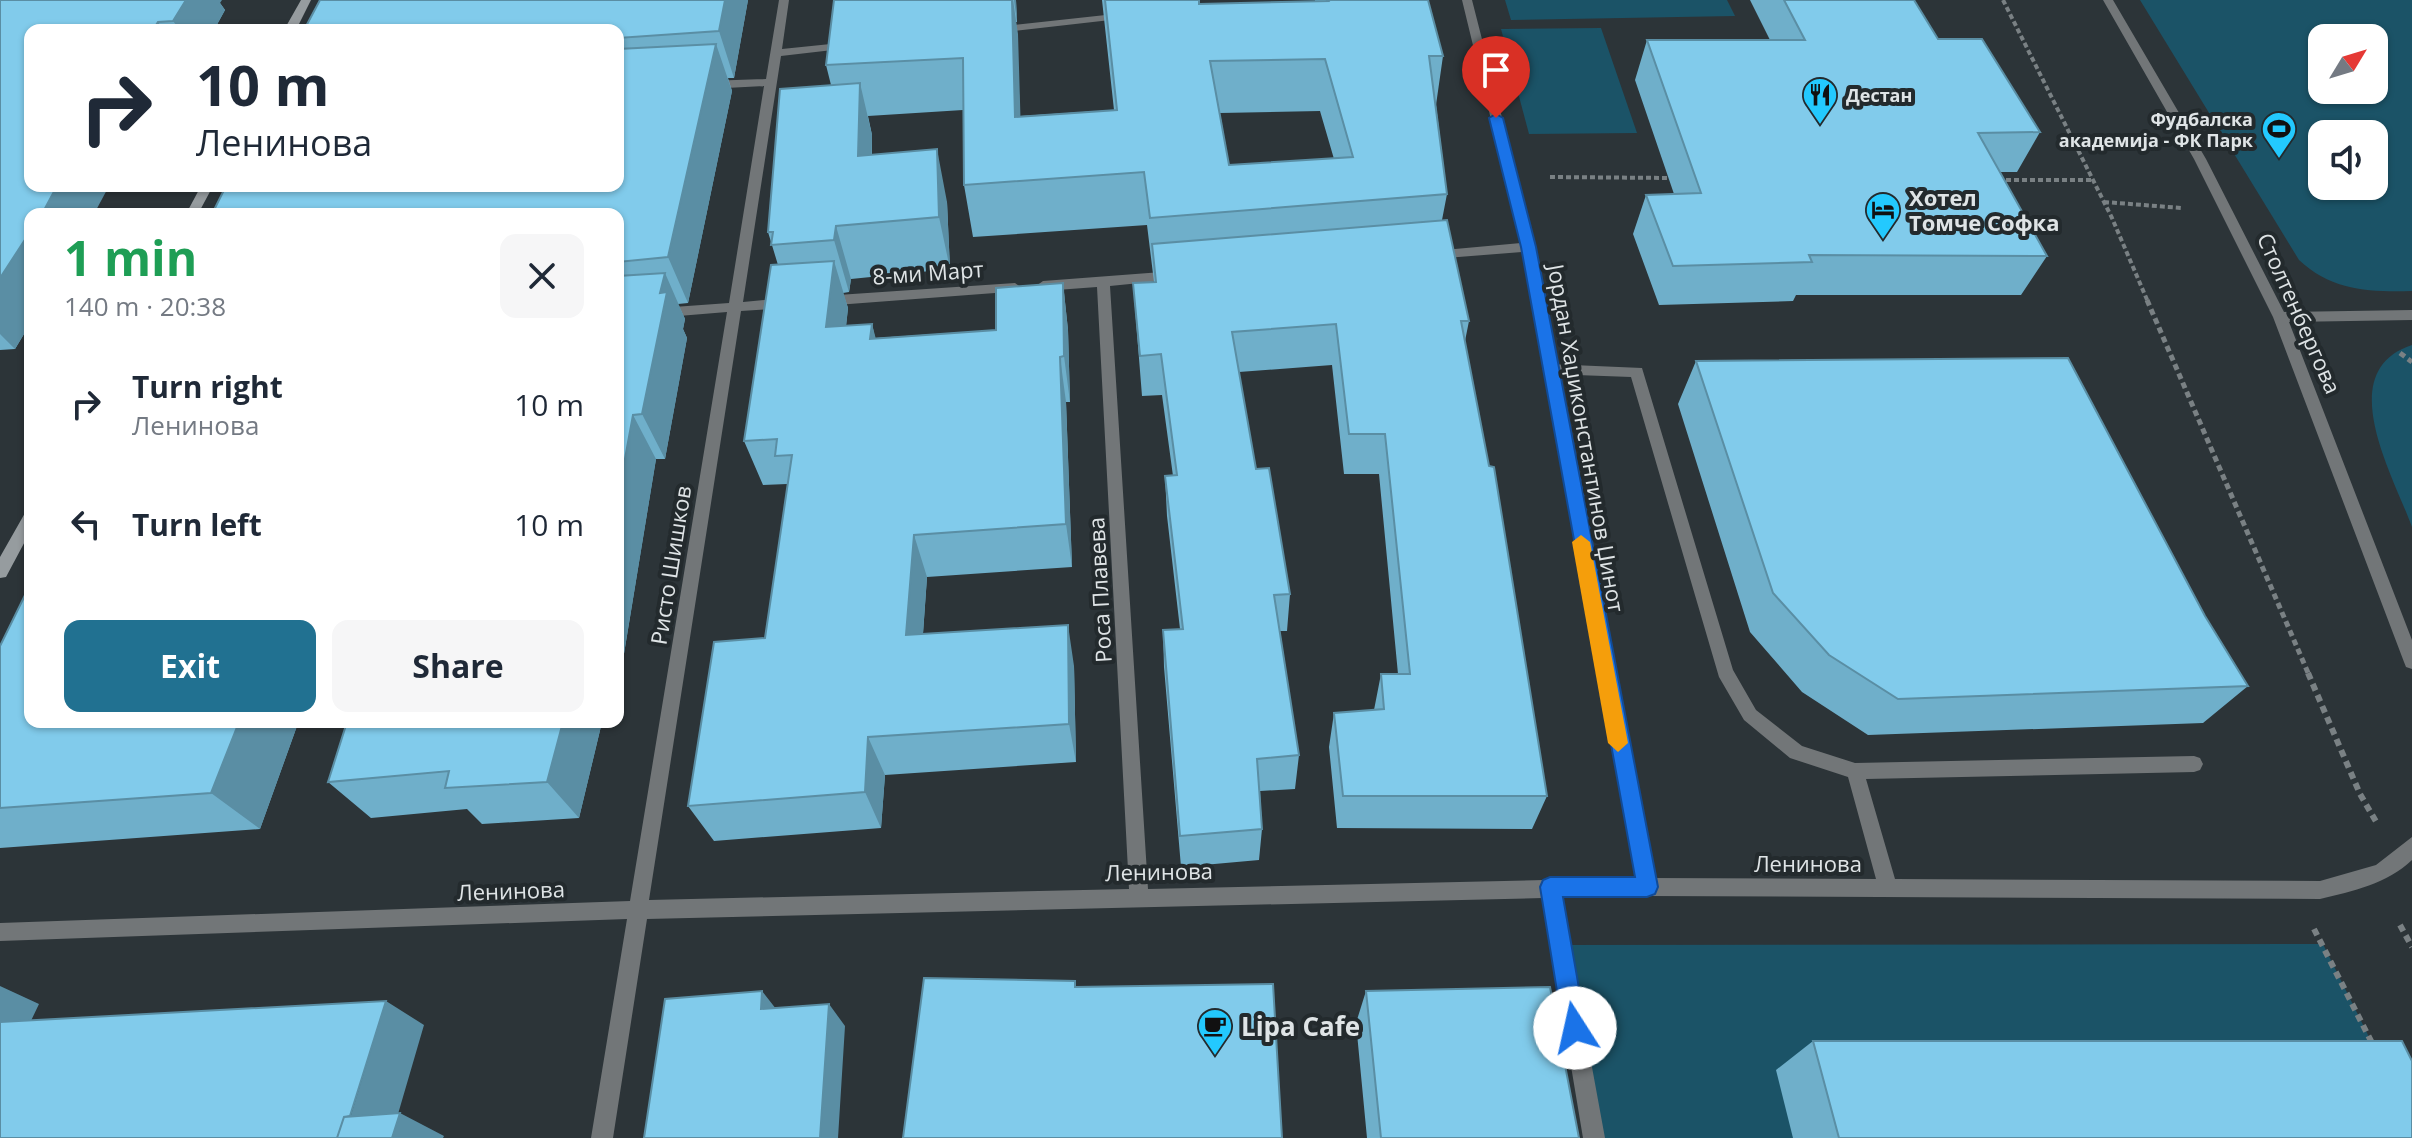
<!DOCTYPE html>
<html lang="en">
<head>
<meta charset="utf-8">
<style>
	body { margin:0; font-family:"Open Sans",sans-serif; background:#f6f6f7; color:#1f2937; height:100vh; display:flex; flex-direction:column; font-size:30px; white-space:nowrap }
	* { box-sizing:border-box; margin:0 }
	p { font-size:26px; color:#747a83 }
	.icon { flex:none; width:44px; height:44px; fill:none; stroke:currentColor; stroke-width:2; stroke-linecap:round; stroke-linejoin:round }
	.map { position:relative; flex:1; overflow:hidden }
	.sheet { position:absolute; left:24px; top:208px; width:600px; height:520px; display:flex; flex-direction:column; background:#fff; border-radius:16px; box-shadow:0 2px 6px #0004 }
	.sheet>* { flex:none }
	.banner { position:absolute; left:24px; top:24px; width:600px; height:168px; border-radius:16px; box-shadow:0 2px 6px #0004; background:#fff; color:#1f2937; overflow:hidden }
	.needle { width:52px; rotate:52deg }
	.controls { position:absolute; left:2308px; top:24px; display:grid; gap:16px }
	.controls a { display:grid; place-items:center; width:80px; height:80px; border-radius:16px; background:#fff; box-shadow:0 2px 6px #0004; font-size:40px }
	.pin { position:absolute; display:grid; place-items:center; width:68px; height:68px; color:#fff; margin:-82px -34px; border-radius:50% 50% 50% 0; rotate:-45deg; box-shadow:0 0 8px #0007 }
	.pin .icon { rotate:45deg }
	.me { position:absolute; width:88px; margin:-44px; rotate:350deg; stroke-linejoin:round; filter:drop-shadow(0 0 6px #0008) }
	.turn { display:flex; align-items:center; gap:28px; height:168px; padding:0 40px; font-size:36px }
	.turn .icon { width:104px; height:104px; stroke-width:2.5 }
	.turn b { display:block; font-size:56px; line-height:68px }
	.round { display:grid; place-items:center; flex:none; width:84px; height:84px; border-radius:16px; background:#f6f6f7 }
	.headline { display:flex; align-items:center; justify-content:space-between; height:136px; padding:0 40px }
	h1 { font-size:48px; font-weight:700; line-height:60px; color:#1e9e55 }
	.primary-button { display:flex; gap:16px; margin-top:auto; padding:16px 40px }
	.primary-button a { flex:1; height:92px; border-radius:16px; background:#217191; color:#fff; font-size:32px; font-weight:700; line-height:92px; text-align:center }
	.primary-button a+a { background:#f6f6f7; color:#1f2937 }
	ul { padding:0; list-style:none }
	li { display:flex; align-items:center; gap:24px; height:120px; padding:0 40px }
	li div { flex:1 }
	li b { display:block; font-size:30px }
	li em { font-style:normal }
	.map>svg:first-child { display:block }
	.green { fill:#1b5367; fill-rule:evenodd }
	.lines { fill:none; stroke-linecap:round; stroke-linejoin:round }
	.path-far2 { stroke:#7a8184; stroke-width:4; stroke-dasharray:5 3; stroke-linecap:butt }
	.path-far1 { stroke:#7a8184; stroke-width:5; stroke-dasharray:6 4; stroke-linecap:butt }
	.path { stroke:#7a8184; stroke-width:6; stroke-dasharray:7 5; stroke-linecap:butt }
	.lane { fill:#727678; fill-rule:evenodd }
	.street { fill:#727678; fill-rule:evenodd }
	.secondary { fill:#969c9f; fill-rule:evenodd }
	.wall { fill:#6fafca; fill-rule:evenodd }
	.shaded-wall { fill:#5a8ea4 }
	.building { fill:#81cbeb; stroke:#5a8ea4; stroke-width:2; fill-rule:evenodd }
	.route { fill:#1a73e8; stroke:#114b97; stroke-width:2 }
	.slow { fill:#f59e0b }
	.labels { text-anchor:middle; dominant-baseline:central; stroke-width:8; stroke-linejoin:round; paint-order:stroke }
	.far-poi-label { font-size:18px; font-weight:bold; fill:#dfe4e6; stroke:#232a2d; text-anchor:start }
	.poi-label { font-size:22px; font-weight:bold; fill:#dfe4e6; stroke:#232a2d; text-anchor:start }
	.street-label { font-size:22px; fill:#dfe4e6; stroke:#232a2d }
	.near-poi-label { font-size:26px; font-weight:bold; fill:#dfe4e6; stroke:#232a2d; text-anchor:start }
</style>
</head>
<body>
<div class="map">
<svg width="2412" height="1138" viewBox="0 0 2412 1138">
	<rect width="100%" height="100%" fill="#2c3438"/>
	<path class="green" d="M1505,0H1727L1735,16L1511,20Z
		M2140,0H2412V291C2370,292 2332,291 2299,260ZM2322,38H2374V90H2322ZM2322,134H2374V186H2322Z
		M1601,28L1637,133L1529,134L1501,29Z
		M2412,345V527C2393,475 2332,371 2412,345Z
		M2323,944L2412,1124L1793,1138H1594L1560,945Z"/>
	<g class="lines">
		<path class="path-far2" d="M2003,0L2112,218L2148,302
			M1550,177L1672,178
			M1998,180H2093
			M2104,202L2182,208"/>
		<path class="path-far1" d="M2147,300L2309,675
			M2400,353L2412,362"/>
		<path class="path" d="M2308,673L2360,794L2378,825
			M2400,925L2412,947
			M2314,929L2373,1045"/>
		<path class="lane" d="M2103,0H2113L2206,159L2284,312L2412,310V320L2289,322L2412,640V669L2406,667L2404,662L2273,317L2194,159Z
			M1549,364L1642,368L1733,670L1756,710L1802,746L1855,763L2194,756L2200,758L2203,764L2200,770L2194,772L1866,779L1895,879L2320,881L2376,865L2412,837V860C2387,884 2353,891 2320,899L1647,896L1640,893L1638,887L1640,881L1647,878L1876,879L1848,777L1790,758L1744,720L1719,677L1631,377L1549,374L1542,369Z"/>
		<path class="street" d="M779,0H789L782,49L850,42L856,45L850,48L781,56L743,302L784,298L791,303L784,308L741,311L649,900L1129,889L1097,287L1043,291L1036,286L1043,281L1175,271L1180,273V279L1110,286L1148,889L1544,880L1550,878H1636L1522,252L1433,259L1426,255L1433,251L1521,243L1462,0H1472L1535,247L1656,887L1654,893L1647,896L1561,898L1605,1138H1583L1543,898L647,919L613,1138H591L627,919L0,941V923L630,901L727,312L618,321V311L729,303L764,86L707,89L701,85L707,81L766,79Z
			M1124,13L1130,16L1128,18L996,33L990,30L996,27Z
			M1015,283L1022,288L1020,291L823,306L816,301L823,296Z"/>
		<path class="secondary" d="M301,0H311L296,30H284Z
			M201,186H213L198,214H186Z
			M30,511V532L6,577L0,578V557L25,513Z"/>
	</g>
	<path class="wall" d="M0,0L220,3L225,10L214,30H30V324L15,349L0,350Z
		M320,0H748L734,78H728L732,91L688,303L678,304L685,319L683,329L687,338L665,459H656L621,672H618V30Z
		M834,0H1016L1017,22H1016L1020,116L1114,110L1102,0H1199V4L1315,2V0H1428L1443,56L1436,105L1447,194L1442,220L1469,321L1465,341L1547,796L1532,829L1337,828L1329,747L1334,713L1374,710L1381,674H1398L1379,474H1344L1332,365L1239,372L1256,469L1290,594L1287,631H1280L1299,755L1295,789L1260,791L1262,829L1259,860L1181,867L1164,667L1163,630L1180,629L1167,516L1165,476H1173L1162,395L1142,396L1133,283L1154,282L1147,225L973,237L964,185L963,110L868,116L872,135V155L947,202L950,269L851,279L849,292L843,293L848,308L846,326L872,324L875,338L996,330L1063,283L1068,330L1070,402H1066L1072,567L927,577L923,634L1074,666L1076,762L885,775L881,828L714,841L688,806L765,638L788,486L787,484L763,485L744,441L778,265L768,232L831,85L826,65ZM1320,111L1334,159L1229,165L1220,113Z
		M1750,0H1914L1938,39L2040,132L2017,172H2000L2047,256L2021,295H1796L1793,301L1659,305L1633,234L1646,195L1674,194L1635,80L1647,40H1770Z
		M1696,361L2205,616L2248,686L2203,723L1868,735L1802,692L1750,632L1678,404Z
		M0,646L30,722H293L297,726L260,829L0,848Z
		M347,722H602L579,818L482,824L467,809L371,818L328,782Z
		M1366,991L1579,1138H1367L1356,1023Z
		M1813,1041L2412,1138H1793L1776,1070Z"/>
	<path class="shaded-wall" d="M186,0H222L220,3L225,10L214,30H180L173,21Z
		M725,0H748L734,78L719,31Z
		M1012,0H1013L1018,34L1022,169L1015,117Z
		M1014,0H1016L1017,22Z
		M158,22L164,30H153Z
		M716,44L732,91L688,303L668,257Z
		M860,83L872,135L871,209L858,156Z
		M937,149L947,202L950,269L939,217Z
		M57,186H109L94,214H42Z
		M836,226L851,279L849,292L834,240Z
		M30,232V324L15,349L0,334V278Z
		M834,261L848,308L841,373L826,327Z
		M665,273L685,319L683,329L687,338L665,459L642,414L660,293Z
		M1063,283L1068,330L1070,402L1064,356Z
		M872,324L884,370L870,339Z
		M1060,357L1066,402L1072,567L1066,524Z
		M633,415L656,459L621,672L618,668V497Z
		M914,535L927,577L920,675L906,635Z
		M1068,625L1074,666L1076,762L1069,724Z
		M239,722H293L297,726L260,829L211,793Z
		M563,722H602L579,818L547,782Z
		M868,737L885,775L881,828L865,792Z
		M0,986L39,1004L18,1048L0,1040Z
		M762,991L780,1014L761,1009Z
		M386,1001L424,1025L391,1138H344Z
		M829,1004L845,1026L838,1138H820Z
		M400,1113L444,1136L443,1138H392Z"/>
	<path class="building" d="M0,0H186L173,21L158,22L153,30H30V186H57L42,214H30V232L0,278Z
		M320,0H725L719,31L618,38V30H304Z
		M834,0H1012L1015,117L1117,110L1105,0H1199V4L1328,1L1327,0H1428L1443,56H1429L1447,194L1150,218L1144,172L964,185L963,58L826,65ZM1325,59L1353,157L1229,165L1210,61Z
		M1784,0H1914L1938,39H1982L2040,132L1978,133L2047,256L1809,255L1812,262L1673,266L1646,195L1701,193L1647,40H1805Z
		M716,44L668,257L618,262V214H212L226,186H618V49Z
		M860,83L858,156L937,149L939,217L836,226L834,240L771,245L773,232H768L780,89Z
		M1447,220L1469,321H1461L1489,466L1494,467L1547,796H1343L1334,713L1384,709L1381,674H1410L1385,434H1349L1336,324L1232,332L1256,469L1269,468L1290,594L1274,595L1299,755L1257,759L1262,829L1180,836L1163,630L1183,629L1165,476L1177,475L1161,354L1140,356L1133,283L1156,282L1152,244Z
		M834,261L826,327L872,324L870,339L996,330V288L1063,283L1064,356L1060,357L1066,524L914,535L906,635L1068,625L1069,724L868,737L865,792L688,806L714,642L765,638L792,455L775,456L777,439L744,441L771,265Z
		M665,273L660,293L667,292L642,414L633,415L618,497V276Z
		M2068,358L2205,616L2248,686L1898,699L1829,655L1773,593L1696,361Z
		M30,585V722H239L211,793L0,808V646Z
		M347,722H563L547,782L445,788L449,771L328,782Z
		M924,978L1075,981V987L1273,984L1282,1138H903Z
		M1550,987L1579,1138H1381L1366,991Z
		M762,991L761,1009L829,1004L820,1138H644L665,999Z
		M386,1001L350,1116L344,1117L337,1138H0V1022Z
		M1813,1041H2402L2412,1061V1138H1839Z
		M400,1113L392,1138H337L344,1117Z"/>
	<path class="route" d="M1496,114L1503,118L1536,247L1658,887L1655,894L1647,897H1563L1586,1028L1583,1036L1575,1039L1567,1036L1563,1028L1540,887L1543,880L1550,877H1635L1521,247L1489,118Z"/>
	<path class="slow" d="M1581,535L1590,542L1628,743L1618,752L1608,743L1572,542Z"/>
	<defs>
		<symbol id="restaurant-pin" viewBox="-11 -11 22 30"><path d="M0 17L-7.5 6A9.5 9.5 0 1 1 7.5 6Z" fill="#23c9fe" stroke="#232a2d"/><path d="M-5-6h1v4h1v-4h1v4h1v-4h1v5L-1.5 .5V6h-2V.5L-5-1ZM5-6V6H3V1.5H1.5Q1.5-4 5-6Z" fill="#111"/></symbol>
		<symbol id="stadium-pin" viewBox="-11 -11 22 30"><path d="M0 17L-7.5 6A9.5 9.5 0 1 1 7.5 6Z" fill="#23c9fe" stroke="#232a2d"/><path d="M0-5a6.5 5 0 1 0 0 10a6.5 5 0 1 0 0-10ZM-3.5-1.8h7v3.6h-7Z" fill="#111"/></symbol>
		<symbol id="hotel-pin" viewBox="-11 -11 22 30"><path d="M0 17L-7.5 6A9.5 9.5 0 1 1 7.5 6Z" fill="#23c9fe" stroke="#232a2d"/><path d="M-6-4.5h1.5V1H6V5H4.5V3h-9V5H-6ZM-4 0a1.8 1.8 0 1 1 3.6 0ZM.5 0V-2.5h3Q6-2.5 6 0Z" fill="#111"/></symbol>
		<symbol id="cafe-pin" viewBox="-11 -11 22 30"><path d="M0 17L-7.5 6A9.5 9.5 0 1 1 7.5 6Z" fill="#23c9fe" stroke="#232a2d"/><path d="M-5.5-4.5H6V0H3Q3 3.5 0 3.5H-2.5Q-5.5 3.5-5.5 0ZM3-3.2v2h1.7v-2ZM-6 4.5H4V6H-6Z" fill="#111"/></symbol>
	</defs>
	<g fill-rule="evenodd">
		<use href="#restaurant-pin" x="1800" y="75" width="40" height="54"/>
		<use href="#stadium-pin" x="2259" y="109" width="40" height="54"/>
		<use href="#hotel-pin" x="1863" y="190" width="40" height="54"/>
		<use href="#cafe-pin" x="1195" y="1006" width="40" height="54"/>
	</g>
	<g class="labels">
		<g class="far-poi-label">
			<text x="1846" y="95">Дестан</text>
			<text x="2253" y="119" text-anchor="end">Фудбалска<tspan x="2253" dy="21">академија - ФК Парк</tspan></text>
		</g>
		<g class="poi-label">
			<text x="1909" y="197">Хотел<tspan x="1909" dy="25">Томче Софка</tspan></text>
		</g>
		<g class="street-label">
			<text transform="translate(928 272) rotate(-4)">8-ми Март</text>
			<text transform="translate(2300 313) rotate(66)">Столтенбергова</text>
			<text transform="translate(1587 438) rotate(80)">Јордан Хаџиконстантинов Џинот</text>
			<text transform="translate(670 565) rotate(-81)">Ристо Шишков</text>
			<text transform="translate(1099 590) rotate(-93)">Роса Плавева</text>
			<text x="1808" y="863">Ленинова</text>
			<text transform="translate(1159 871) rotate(-1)">Ленинова</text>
			<text transform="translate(511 890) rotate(-2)">Ленинова</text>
		</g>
		<g class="near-poi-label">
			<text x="1241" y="1026">Lipa Cafe</text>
		</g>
	</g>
</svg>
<div class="controls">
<a><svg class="needle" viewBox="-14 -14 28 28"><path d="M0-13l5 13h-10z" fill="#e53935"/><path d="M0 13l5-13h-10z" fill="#747a83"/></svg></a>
<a><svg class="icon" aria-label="sound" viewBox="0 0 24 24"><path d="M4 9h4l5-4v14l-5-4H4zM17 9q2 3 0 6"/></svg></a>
</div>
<div class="pin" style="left:1496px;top:118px;background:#d93025"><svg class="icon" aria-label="arrive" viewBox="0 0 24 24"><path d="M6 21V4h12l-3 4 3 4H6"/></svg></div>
<svg class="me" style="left:1575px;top:1028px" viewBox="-20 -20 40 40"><circle r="19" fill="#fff"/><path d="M0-13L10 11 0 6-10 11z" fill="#1a73e8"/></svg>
<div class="banner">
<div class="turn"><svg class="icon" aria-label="right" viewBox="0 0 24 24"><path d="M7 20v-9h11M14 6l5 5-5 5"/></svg><div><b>10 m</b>Ленинова</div></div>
</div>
<section class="sheet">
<div class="headline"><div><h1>1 min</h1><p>140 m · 20:38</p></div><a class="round"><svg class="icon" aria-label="close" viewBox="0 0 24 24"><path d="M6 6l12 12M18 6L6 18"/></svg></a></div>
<ul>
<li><svg class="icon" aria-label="right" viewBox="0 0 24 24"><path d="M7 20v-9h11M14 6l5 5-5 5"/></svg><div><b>Turn right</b><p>Ленинова</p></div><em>10 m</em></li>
<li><svg class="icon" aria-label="left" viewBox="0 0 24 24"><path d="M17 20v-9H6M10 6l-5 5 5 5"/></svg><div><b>Turn left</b></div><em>10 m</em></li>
</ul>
<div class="primary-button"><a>Exit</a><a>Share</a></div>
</section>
</div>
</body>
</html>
